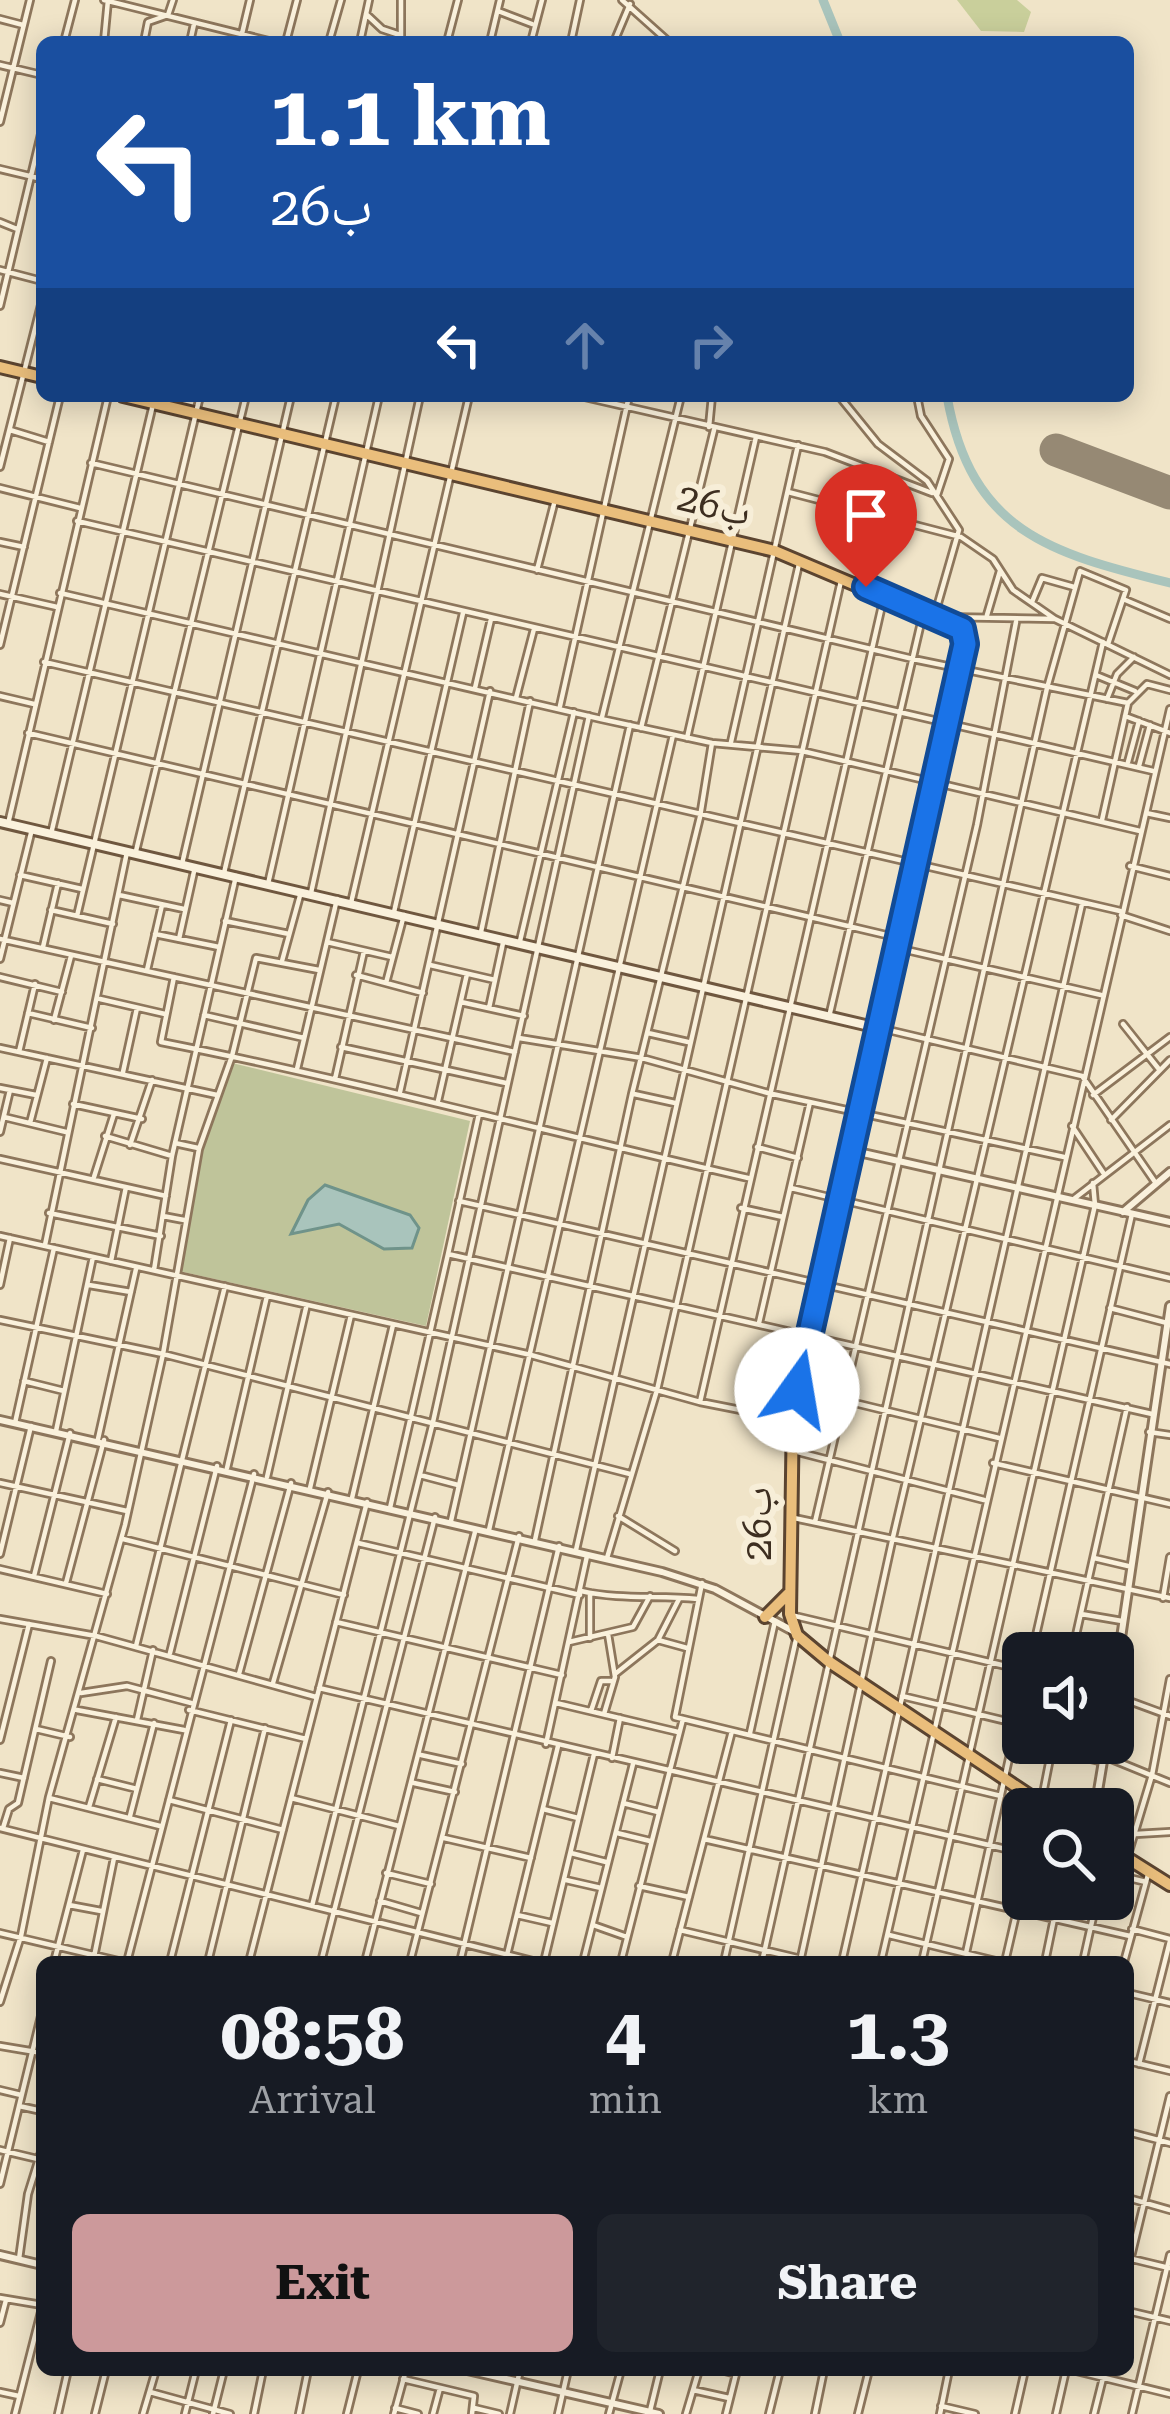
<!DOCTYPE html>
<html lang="en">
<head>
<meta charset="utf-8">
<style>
	body { margin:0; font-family:"Roboto Serif","Noto Naskh Arabic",serif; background:#20242c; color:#f1f3f6; height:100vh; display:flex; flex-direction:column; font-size:45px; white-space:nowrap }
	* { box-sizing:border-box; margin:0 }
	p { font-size:39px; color:#9ea1a6 }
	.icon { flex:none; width:66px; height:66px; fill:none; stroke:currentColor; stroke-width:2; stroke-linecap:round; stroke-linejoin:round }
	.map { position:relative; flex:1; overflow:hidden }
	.drawer { position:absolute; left:36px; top:1956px; width:1098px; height:420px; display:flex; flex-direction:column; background:#171b24; border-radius:18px; box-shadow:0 6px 30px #0003 }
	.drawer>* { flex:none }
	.banner { position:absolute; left:36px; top:36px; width:1098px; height:366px; border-radius:18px; box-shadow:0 6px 30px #0003; background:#1a4fa0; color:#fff; overflow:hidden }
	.controls { position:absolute; left:1002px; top:1632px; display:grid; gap:24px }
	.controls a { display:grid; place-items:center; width:132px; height:132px; border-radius:18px; background:#171b24; box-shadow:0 6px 30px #0003; font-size:60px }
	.pin { position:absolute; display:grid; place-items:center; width:102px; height:102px; color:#fff; margin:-123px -51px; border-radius:50% 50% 50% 0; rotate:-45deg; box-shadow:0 0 12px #0007 }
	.pin .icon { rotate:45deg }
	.me { position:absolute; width:132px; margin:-66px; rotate:13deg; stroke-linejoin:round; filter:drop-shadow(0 0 9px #0008) }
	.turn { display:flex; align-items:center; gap:42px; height:252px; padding:0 36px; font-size:54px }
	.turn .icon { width:156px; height:156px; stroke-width:2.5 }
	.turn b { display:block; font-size:84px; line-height:102px }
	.lanes { display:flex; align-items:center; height:114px; padding:0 36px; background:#0003; justify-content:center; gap:60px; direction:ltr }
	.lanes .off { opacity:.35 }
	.eta { display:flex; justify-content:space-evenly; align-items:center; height:204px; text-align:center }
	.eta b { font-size:72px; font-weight:700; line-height:84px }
	.primary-button { display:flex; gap:24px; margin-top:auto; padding:24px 36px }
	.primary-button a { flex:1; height:138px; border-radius:18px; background:#cc999b; color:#111; font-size:48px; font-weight:700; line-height:138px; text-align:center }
	.primary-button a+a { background:#20242c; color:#f1f3f6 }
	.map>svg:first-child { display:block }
	.green { fill:#c9cf9b }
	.cemetery { fill:#bfc49a; fill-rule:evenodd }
	.water { fill:#a9c4bc; stroke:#6f938a; stroke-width:3 }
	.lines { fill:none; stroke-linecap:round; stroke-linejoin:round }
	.river { stroke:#a9c4bc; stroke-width:9 }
	.runway { stroke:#968974; stroke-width:33 }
	.minor-casing { stroke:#8d765c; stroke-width:10 }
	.tertiary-casing { stroke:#8d765c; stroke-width:12 }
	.secondary-casing { stroke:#6f573f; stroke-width:14 }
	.trunk-casing { stroke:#5b4430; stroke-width:16 }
	.minor { stroke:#faf1dc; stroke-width:4.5 }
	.tertiary { stroke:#faf1dc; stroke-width:6 }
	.secondary { stroke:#faf1dc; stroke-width:8 }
	.trunk { stroke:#eabe7c; stroke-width:10 }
	.route-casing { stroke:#114b97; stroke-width:30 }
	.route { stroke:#1a73e8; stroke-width:21 }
	.labels { text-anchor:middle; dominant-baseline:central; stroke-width:12; stroke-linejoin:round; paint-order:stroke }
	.street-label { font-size:39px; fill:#3d2e20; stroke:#f7eed8 }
</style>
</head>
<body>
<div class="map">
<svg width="1170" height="2414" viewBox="0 0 1170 2414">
	<rect width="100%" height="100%" fill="#f0e4c8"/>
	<path class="green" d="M957,0H1017L1031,12L1024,32L981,31Z"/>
	<path class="cemetery" d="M232,1063L470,1121L426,1326L179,1271L205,1138ZM331,1186L353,1199L410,1215L363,1238L338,1224L292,1234Z"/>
	<path class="water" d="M325,1185L410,1215L419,1228L412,1248L384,1249L339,1224L291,1234L308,1200Z"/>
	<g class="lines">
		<path class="river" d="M823,0L840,42
			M947,396C971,532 1050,553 1170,583"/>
		<path class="runway" d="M1056,450L1170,493"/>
		<defs>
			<path id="minor" d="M104,0L273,42
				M622,0L669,42
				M498,11L532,24
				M366,14L382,29L400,35
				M0,19L23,25
				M64,42L75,0
				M104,42L108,0
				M144,42L148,22L168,15L173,0
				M190,42L194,24
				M240,42L250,0
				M286,42L297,0
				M329,42L341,0
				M360,42L369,0
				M401,42V0
				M447,42L458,0
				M490,42L500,0
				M531,42L542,0
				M571,42L580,0
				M614,42L630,4
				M0,65L42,75
				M0,122L30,0
				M0,169L42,179
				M0,222L17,229
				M0,270L42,281
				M0,306L42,130
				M580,396L825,452L932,493
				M839,396L878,444L927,481L959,530L935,614
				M917,396L921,416L949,459L937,495
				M709,427L712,396
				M10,430L49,442
				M91,463L913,659L1128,703
				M0,467L42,301
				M0,488L80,508
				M788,492L961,537L993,559L1013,590L1055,619L1170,675
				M77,521L1153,771
				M0,542L24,547
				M537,570L555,500
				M60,593L601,719L712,743L802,751L1140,831
				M0,594L57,607
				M1123,599L1170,619
				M1032,602L1042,578L1074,587
				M987,615L1000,571
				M943,617L1055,619
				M0,645L60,396
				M44,662L1120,911
				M1096,675L1135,691
				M475,688L491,619
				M0,696L34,704
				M516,698L534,629
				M1107,699L1117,674L1134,657
				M560,706L629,396
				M1125,716L1170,733
				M602,717L681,396
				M641,728L714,430
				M28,733L899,938
				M687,738L756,437
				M731,742L798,445
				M1128,762L1139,721
				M1139,766L1150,725
				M1146,813L1170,818
				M1102,820L1128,703L1147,684L1170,690
				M8,824L108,396
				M51,834L155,396
				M136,851L246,396
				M182,864L291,396
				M1130,866L1170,876
				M224,873L336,396
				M20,875L82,889
				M268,884L379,396
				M311,893L420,396
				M119,895L184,909
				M0,900L13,903
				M351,903L469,396
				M51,910L113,924
				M394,912L463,613
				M1121,915L1170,931
				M77,916L200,396
				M225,921L289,934
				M481,932L530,701
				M155,934L219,947
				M0,939L515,1052
				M179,939L195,867
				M520,941L574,712
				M327,942L392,957
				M43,947L58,883
				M902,949L1101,995
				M0,959L32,829
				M282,961L301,892
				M430,965L495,980
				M147,970L162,905
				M356,975L423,993
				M0,977L62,992
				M174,977L161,1042C358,1081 552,1133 748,1178
				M386,983L404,915
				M100,999L165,1014
				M461,1002L524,1016
				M489,1008L503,943
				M28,1013L92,1028
				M204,1015L304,1038
				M829,1017L923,614
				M54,1020L71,956
				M1123,1024L1158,1068
				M884,1029L1082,1076L1155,1182
				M648,1033L688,1042
				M519,1038L642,1058L768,1093L1064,1157
				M341,1047L506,1083
				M0,1048L217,1095
				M19,1052L35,984
				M297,1069L337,899
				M123,1072L137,1008
				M335,1079L364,951
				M0,1088L36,1095
				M400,1092L490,691
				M634,1094L675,1103
				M1093,1095L1170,1037
				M438,1101L467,974
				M73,1104L142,1119
				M4,1117L66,1132
				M1111,1120L1170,1060
				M30,1123L47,1058
				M1072,1126L1104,1174
				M0,1132L10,1090
				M105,1136L172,1156
				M175,1143L198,1148
				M130,1145L152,1080
				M757,1147L798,1158
				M0,1159L166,1196
				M94,1177L114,1114
				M791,1188L1170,1278
				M1075,1198L1170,1125
				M459,1201L1170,1364
				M741,1208L783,1217
				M49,1213L161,1236
				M163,1216L184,1220
				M0,1236L531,1355L700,1402L791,1420
				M45,1245L127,852
				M448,1254L479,1114
				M111,1261L126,1187
				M154,1270L172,1156L236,876
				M0,1285L10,1238
				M89,1285L131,1292
				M1110,1308L1167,1323
				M0,1320L163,1354L630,1474
				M759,1323L810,1102
				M24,1381L64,1391
				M797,1389L999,1438
				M700,1402L883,601
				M15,1423L54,1248
				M56,1431L93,1257
				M1149,1432L1170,1435
				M98,1439L136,1269
				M794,1451L984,1500
				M993,1463L1170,1504
				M227,1468L267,1296
				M420,1475L458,1485
				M267,1477L306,1308
				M0,1483L127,1511
				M310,1488L351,1315
				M352,1498L393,1325
				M390,1508L448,1254L1152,1414
				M618,1516L675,1551
				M794,1518L1170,1598
				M451,1521L630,725
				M815,1522L977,825L1016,622
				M489,1530L673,735
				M123,1539L344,1595
				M535,1540L632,1094L700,817L712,743
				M358,1543L580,1595
				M576,1550L799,564
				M0,1554L31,1426
				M607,1558L657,1390L841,581
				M1094,1558L1128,1566
				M0,1569L107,1594
				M34,1576L70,1433
				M66,1583L104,1440
				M702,1583L675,1717L1001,1796
				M581,1591C620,1600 657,1595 698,1599
				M590,1593V1638
				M1163,1598L1170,1557
				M1081,1614L1122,1621
				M795,1616L1023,1670
				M0,1619L96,1636L316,1697
				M336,1622L562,1675
				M658,1640L687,1648
				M569,1642L633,1627L650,1596
				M136,1646L225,1286
				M170,1653L217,1466
				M1032,1653L1132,1214
				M1072,1653L1127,1407
				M239,1674L291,1483
				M615,1674L658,1640L679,1599
				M273,1683L328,1492
				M319,1688L1023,1853
				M81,1693L127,1686L191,1703
				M1113,1695L1170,1716
				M902,1696L1023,1725
				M556,1703L678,1732
				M77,1710L184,1730
				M189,1710L306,1739
				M591,1711L601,1681H611
				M604,1714L615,1677L608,1634
				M137,1720L153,1650
				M36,1729L70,1737
				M750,1733L775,1621
				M0,1740L29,1624
				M546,1744L587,1556
				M1052,1750L1103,1762
				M421,1755L462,1764
				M1104,1756L1170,1783
				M612,1758L620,1718
				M0,1773L24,1778
				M97,1779L137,1789
				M414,1783L455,1792
				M49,1798L160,1826
				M291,1798L399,1826
				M169,1800L283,1830
				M623,1803L658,1812
				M89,1807L116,1717
				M543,1809L578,1818
				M1040,1809L1053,1743
				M130,1816L154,1723
				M0,1828L537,1962
				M3,1828L9,1809L18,1803L51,1661
				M617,1833L650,1841
				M1136,1834L1170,1832
				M444,1838L531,1858
				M704,1839L1130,1936
				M571,1853L606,1862
				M1127,1858L1152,1775L1170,1679
				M386,1873L431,1884
				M1113,1874L1146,1882
				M566,1880L601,1888
				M639,1886L689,1897
				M380,1901L421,1913
				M69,1905L101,1911
				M312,1906L433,1422L589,716
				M517,1915L552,1923
				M593,1925L627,1937
				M1132,1929L1170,1939
				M680,1930L814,1962
				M0,1933L123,1962
				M889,1935L1000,1962
				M507,1955L558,1746
				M54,1962L83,1850
				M93,1962L114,1858
				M127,1962L254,1474
				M170,1962L231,1720
				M208,1962L265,1728
				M249,1962L367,1502
				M321,1962L435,1517
				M365,1962L475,1532
				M410,1962L519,1536
				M460,1962L559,1546
				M544,1962L594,1754
				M583,1962L633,1764
				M621,1962L683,1719
				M672,1962L732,1731
				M724,1962L797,1635
				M762,1962L1047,688L1080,571L1126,590L1108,644
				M800,1962L893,1537L1103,642
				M842,1962L1082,904
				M881,1962L1170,709
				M922,1962L1095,1205L1093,1183
				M964,1962L1023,1695
				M1005,1962L1023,1884
				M1045,1962L1058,1899
				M1083,1962L1097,1899
				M1124,1962L1149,1871
				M1128,1993L1170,2003
				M0,2002L21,1936L49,1797L125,1525L163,1354L199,1149L232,1056L256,958L319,970
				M0,2046L42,2053
				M1128,2061L1170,2071
				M1139,2064L1170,1941
				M0,2090L21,2095
				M19,2106L42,2111
				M1128,2132L1170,2143
				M0,2150L42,2160
				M0,2184L42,2012
				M1128,2198L1170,2210
				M1128,2258L1169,2268
				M19,2259L28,2194L42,2149
				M1128,2269L1170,2096
				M0,2298L42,2305
				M1128,2311L1170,2321
				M0,2323L6,2300
				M721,2370L736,2374
				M1072,2370L1170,2394
				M403,2379L474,2396L472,2414
				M693,2390L729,2398
				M0,2392L19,2396
				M150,2392L230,2414
				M941,2406L975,2414
				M395,2408L418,2414
				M474,2408L499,2414
				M650,2411L660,2370
				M15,2414L42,2308
				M58,2414L68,2370
				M95,2414L106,2370
				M143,2414L156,2370
				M185,2414L196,2370
				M213,2414L224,2370
				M254,2414L263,2370
				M299,2414L308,2370
				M347,2414L358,2370
				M394,2414L406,2370
				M433,2414L440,2388
				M510,2414L520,2370
				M558,2414L568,2370
				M609,2414L621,2370
				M686,2414L699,2370
				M726,2414L737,2370
				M769,2414L780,2370
				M815,2414L824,2370
				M858,2414L869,2370
				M940,2414L949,2370
				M1015,2414L1025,2370
				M1056,2414L1066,2370
				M1094,2414L1105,2370
				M1132,2414L1170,2255"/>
			<path id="tertiary" d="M854,1151L1170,1222
				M1123,1212L1170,1172
				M0,1420L662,1572L715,1589L793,1631
				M1113,1692L1170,1306
				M1095,1809L1106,1743
				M0,2255L42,2265
				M467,2370L659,2414"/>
			<path id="secondary" d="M0,822L878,1028"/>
			<path id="trunk" d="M0,367L42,377
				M123,396L775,551L962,630V669L793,1408L790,1614L797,1635L828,1661L1050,1809
				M765,1617L788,1594
				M1113,1849L1170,1885"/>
		</defs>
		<use href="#minor" class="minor-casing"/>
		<use href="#tertiary" class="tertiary-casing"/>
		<use href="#secondary" class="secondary-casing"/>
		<use href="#trunk" class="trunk-casing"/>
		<use href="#minor" class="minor"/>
		<use href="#tertiary" class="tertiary"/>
		<use href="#secondary" class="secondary"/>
		<use href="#trunk" class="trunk"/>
	</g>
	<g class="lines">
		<defs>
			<path id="route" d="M797,1390L965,644L962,629L866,587"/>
		</defs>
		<use href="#route" class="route-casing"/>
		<use href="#route" class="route"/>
	</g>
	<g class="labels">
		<g class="street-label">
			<text transform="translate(714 505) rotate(14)">26ب</text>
			<text transform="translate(758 1524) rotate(-90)">26ب</text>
		</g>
	</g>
</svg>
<div class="controls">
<a><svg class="icon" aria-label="sound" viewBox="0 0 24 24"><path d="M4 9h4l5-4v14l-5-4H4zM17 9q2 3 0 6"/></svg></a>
<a><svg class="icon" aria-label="search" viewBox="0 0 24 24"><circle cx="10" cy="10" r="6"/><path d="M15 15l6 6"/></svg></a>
</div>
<div class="pin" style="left:866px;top:587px;background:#d93025"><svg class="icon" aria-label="arrive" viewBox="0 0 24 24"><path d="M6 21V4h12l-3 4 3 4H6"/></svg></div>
<svg class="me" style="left:797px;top:1390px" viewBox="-20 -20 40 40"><circle r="19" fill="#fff"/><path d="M0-13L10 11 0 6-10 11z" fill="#1a73e8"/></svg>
<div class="banner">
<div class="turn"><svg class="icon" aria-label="left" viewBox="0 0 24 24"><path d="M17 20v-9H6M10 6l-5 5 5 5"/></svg><div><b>1.1 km</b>26ب</div></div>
<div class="lanes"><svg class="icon" aria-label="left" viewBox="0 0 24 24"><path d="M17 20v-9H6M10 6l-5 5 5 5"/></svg><svg class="icon off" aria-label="ahead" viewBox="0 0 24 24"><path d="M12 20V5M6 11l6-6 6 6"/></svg><svg class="icon off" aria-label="right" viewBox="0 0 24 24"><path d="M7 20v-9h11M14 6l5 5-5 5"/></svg></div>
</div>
<section class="drawer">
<div class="eta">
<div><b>08:58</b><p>Arrival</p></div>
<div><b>4</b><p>min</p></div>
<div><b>1.3</b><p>km</p></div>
</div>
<div class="primary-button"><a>Exit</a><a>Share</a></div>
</section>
</div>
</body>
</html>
